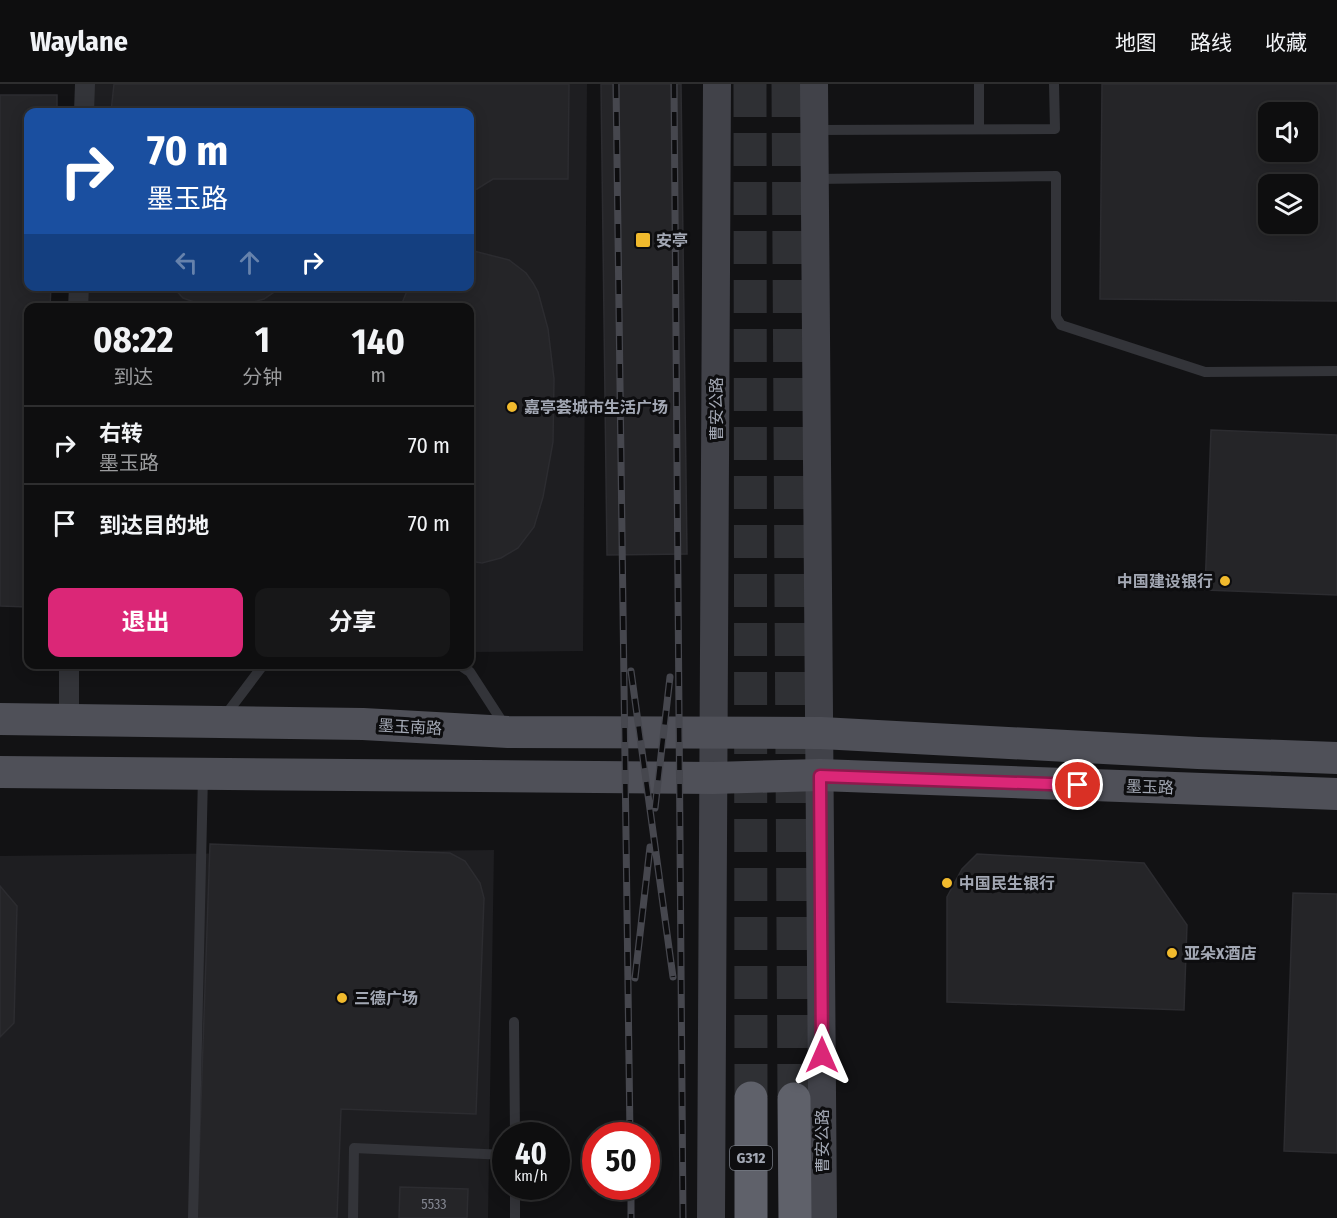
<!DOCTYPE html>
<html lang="zh">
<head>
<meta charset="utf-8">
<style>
	body { margin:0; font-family:"Fira Sans Condensed","Noto Sans SC",sans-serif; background:#171718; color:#f1f3f6; height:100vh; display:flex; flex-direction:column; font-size:22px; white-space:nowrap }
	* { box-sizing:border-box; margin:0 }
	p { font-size:20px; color:#9b9c9e }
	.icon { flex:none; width:33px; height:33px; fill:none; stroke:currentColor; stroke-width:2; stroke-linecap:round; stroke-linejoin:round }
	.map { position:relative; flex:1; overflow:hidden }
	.sheet { position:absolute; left:24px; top:219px; width:450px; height:366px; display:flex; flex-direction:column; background:#0e0e0f; border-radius:12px; box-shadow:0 3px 15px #0003,0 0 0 2px #2e2e2f }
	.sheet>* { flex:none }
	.guide { position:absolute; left:24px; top:24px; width:450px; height:183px; border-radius:12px; box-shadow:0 3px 15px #0003,0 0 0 2px #2e2e2f; background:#1a4fa0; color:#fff; overflow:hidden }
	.fabs { position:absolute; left:1258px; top:18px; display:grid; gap:12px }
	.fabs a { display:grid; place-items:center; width:60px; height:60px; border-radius:12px; background:#0e0e0f; box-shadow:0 3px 15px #0003,0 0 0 2px #2e2e2f; font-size:30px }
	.speed { position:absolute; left:492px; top:1038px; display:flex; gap:12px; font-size:30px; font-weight:700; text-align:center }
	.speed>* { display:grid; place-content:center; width:78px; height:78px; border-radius:50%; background:#0e0e0f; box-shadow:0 3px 15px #0003,0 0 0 2px #2e2e2f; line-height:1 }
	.speed small { font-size:15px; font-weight:400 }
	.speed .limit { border:9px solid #d22; background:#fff; color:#111 }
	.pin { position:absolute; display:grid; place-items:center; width:51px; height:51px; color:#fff; margin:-26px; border:3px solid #fff; border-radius:50%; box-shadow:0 2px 6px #0007 }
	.me { position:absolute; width:66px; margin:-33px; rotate:0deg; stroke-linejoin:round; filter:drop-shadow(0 0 4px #0008) }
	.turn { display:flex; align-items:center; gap:21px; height:126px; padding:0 24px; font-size:27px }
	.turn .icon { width:78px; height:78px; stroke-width:2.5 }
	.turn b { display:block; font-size:42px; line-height:51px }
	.lanes { display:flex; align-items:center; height:57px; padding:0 24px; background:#0003; justify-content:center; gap:30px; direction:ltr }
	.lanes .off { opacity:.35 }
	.eta { display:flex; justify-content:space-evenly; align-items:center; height:102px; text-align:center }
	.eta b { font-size:36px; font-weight:700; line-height:42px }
	.action { display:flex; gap:12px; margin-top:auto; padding:12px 24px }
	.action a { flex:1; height:69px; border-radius:12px; background:#db2777; color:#fff; font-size:24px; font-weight:700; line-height:69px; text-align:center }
	.action a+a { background:#171718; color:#f1f3f6 }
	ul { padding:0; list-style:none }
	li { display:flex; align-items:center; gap:18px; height:78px; padding:0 24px; border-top:2px solid #2e2e2f }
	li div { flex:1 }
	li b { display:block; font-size:22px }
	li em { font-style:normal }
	header { display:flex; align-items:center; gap:36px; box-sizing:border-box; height:84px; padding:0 30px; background:#0e0e0f; border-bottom:2px solid #2e2e2f }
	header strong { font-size:28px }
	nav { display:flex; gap:33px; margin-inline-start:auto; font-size:21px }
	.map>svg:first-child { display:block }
	.built { fill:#1e1e21 }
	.building { fill:#252528; stroke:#2c2c30; stroke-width:1.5; fill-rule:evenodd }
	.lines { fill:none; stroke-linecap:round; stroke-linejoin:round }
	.highway-tunnel { stroke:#2f3034; stroke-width:33; stroke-dasharray:33 16; stroke-linecap:butt }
	.lane { stroke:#333439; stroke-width:10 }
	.street { stroke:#333439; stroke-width:20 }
	.secondary { stroke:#414249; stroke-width:28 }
	.primary { stroke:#4f5058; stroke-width:32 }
	.highway { stroke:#5f616a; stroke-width:33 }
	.rail-casing { stroke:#46474e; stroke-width:7 }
	.rail { stroke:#0d0d0f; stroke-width:4.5; stroke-dasharray:14; stroke-linecap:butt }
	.route-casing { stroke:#8e194d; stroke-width:15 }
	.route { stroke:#db2777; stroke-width:10 }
	.poi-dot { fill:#f1ba2d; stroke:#0d0d0f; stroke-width:2 }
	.labels { text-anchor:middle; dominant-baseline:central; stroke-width:6; stroke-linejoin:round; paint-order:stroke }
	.number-label { font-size:14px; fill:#838690 }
	.shield { fill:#0d0d0f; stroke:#767a82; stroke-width:1.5 }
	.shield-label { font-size:15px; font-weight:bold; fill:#a3a8b4 }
	.poi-label { font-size:16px; font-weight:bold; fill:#a3a8b4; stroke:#0d0d0f; text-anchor:start }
	.street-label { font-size:16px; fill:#a3a8b4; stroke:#0d0d0f }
</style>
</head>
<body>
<header>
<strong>Waylane</strong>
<nav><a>地图</a><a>路线</a><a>收藏</a></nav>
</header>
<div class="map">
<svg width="1337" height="1134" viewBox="0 0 1337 1134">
	<rect width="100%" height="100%" fill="#121214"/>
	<path class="built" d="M83,0H587L583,567L470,568V224L86,223V203L470,202V28H83Z
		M494,766L488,1134H0V772Z"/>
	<path class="building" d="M114,0H569L568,95H493L477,105L470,106V28H111Z
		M601,0H681L687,470L607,471Z
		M1102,0H1337V217L1100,215ZM1269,28H1308V68H1269ZM1269,100H1308V140H1269Z
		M0,11H57V28H28V202H51L50,224H28V523L0,522Z
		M470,166L509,176L526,189L533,199L538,208L548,245L554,295L553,358L543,413L534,443L518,464L501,474L482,479L470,477V224H400L407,207H423V202H470Z
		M172,202H283L264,215L239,222H205L183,214Z
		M1211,346L1337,351V511L1205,506Z
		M210,760L450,769L465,777L480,799L484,814L476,1030L341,1025L337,1134H197Z
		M977,770L1144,779L1187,841L1184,926L947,918V813L962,785Z
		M0,802L17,822L14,939L0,953Z
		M1293,809L1337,810V1069L1284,1067Z
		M400,1103L468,1105L467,1134H399Z"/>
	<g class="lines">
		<path class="highway-tunnel" d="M750,0L751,1014
			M788,0L794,1015"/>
		<path class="lane" d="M979,0V44
			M815,46L1055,45L1054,0
			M815,95L1056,92V233L1061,241L1205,288L1337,287
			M458,580L470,588L505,642
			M224,633L264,580
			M514,938L515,1052
			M515,1102V1134
			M193,1134L203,691
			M353,1134L354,1064L506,1071"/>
		<path class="street" d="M84,28L85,0
			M78,224L79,202
			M69,637V580"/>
		<path class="secondary" d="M814,0L823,1134
			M711,1134L717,0"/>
		<path class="primary" d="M0,635L363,640L508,648L821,649L1198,669L1337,674
			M0,688L713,694L820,691L1337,710"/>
		<path class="highway" d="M751,1014V1134
			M794,1015L795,1134"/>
		<defs>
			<path id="rail" d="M616,0L630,1052
				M674,0L683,1134
				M631,587L673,893
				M655,724L670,593
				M635,894L650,763
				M631,1102V1134"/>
		</defs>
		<use href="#rail" class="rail-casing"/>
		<use href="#rail" class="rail"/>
	</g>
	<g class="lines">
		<defs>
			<path id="route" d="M822,971L820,692L1078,701"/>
		</defs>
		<use href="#route" class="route-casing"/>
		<use href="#route" class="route"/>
	</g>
	<g class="poi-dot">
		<rect x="635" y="148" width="16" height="16" rx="3"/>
		<circle cx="512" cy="323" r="6"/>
		<circle cx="1225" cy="497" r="6"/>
		<circle cx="947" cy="799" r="6"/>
		<circle cx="1172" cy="869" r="6"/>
		<circle cx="342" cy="914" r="6"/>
	</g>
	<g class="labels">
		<g class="number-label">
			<text x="434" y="1120">5533</text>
		</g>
		<rect class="shield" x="730" y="1062" width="42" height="24" rx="4.5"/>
		<g class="shield-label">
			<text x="751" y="1074">G312</text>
		</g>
		<g class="poi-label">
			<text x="656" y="156">安亭</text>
			<text x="524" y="323">嘉亭荟城市生活广场</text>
			<text x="1213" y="497" text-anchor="end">中国建设银行</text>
			<text x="959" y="799">中国民生银行</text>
			<text x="1184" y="869">亚朵X酒店</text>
			<text x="354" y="914">三德广场</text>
		</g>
		<g class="street-label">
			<text transform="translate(716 325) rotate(-90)">曹安公路</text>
			<text transform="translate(410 643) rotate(3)">墨玉南路</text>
			<text transform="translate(1150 703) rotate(2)">墨玉路</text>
			<text transform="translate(822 1057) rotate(-90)">曹安公路</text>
		</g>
	</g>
</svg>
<div class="fabs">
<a><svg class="icon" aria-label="sound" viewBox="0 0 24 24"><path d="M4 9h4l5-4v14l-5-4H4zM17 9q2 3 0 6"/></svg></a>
<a><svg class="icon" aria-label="layers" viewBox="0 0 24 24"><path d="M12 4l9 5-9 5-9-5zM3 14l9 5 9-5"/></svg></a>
</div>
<div class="speed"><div>40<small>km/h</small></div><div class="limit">50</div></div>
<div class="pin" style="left:1078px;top:701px;background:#d93025"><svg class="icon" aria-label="arrive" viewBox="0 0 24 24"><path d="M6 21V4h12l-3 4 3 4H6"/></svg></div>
<svg class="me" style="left:822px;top:971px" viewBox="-20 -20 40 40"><path d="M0-17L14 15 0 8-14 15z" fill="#db2777" stroke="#fff" stroke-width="4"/></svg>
<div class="guide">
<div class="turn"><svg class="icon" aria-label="right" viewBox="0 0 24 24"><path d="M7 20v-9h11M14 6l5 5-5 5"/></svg><div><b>70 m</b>墨玉路</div></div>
<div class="lanes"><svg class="icon off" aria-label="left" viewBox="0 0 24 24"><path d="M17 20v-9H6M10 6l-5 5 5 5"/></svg><svg class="icon off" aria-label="ahead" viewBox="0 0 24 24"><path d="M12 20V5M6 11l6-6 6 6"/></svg><svg class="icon" aria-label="right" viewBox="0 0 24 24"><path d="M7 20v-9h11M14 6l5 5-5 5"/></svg></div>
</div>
<section class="sheet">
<div class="eta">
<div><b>08:22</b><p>到达</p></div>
<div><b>1</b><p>分钟</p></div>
<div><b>140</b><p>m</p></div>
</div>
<ul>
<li><svg class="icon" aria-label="right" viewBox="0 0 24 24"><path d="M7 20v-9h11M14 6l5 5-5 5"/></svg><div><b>右转</b><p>墨玉路</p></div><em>70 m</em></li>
<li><svg class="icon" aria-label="arrive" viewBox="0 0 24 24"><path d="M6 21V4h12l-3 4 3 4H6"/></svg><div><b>到达目的地</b></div><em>70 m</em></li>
</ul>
<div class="action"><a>退出</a><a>分享</a></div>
</section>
</div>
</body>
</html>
